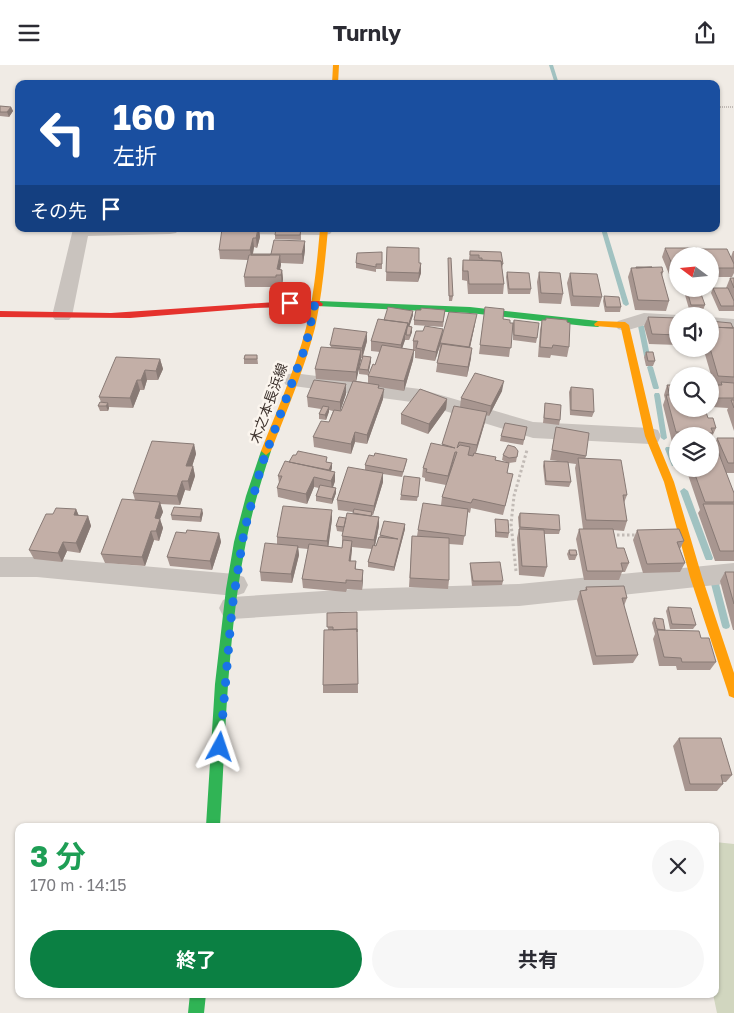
<!DOCTYPE html>
<html lang="ja">
<head>
<meta charset="utf-8">
<style>
	body { margin:0; font-family:"Golos Text","Noto Sans JP",sans-serif; background:#f7f7f7; color:#2b2b33; height:100vh; display:flex; flex-direction:column; font-size:19px; white-space:nowrap }
	* { box-sizing:border-box; margin:0 }
	p { font-size:16px; color:#7c7c81 }
	.icon { flex:none; width:28px; height:28px; fill:none; stroke:currentColor; stroke-width:2; stroke-linecap:round; stroke-linejoin:round }
	.map { position:relative; flex:1; overflow:hidden }
	.drawer { position:absolute; left:15px; top:758px; width:704px; height:175px; display:flex; flex-direction:column; background:#fff; border-radius:10px; box-shadow:0 1px 4px #0004 }
	.drawer>* { flex:none }
	.banner { position:absolute; left:15px; top:15px; width:705px; height:152px; border-radius:10px; box-shadow:0 1px 4px #0004; background:#1a4fa0; color:#fff; overflow:hidden }
	.needle { width:32px; rotate:286deg }
	.controls { position:absolute; left:669px; top:182px; display:grid; gap:10px }
	.controls a { display:grid; place-items:center; width:50px; height:50px; border-radius:50%; background:#fff; box-shadow:0 1px 4px #0004; font-size:25px }
	.pin { position:absolute; display:grid; place-items:center; width:42px; height:42px; color:#fff; margin:-21px; border-radius:10px; box-shadow:0 2px 8px #0006 }
	.me { position:absolute; width:55px; margin:-28px; rotate:5deg; stroke-linejoin:round; filter:drop-shadow(0 0 4px #0008) }
	.turn { display:flex; align-items:center; gap:18px; height:105px; padding:0 15px; font-size:22px }
	.turn .icon { width:65px; height:65px; stroke-width:2.5 }
	.turn b { display:block; font-size:35px; line-height:42px }
	.then { display:flex; align-items:center; height:48px; padding:0 15px; background:#0003; gap:10px; font-size:19px }
	.round { display:grid; place-items:center; flex:none; width:52px; height:52px; border-radius:26px; background:#f7f7f7 }
	.head { display:flex; align-items:center; justify-content:space-between; height:85px; padding:0 15px }
	h1 { font-size:30px; font-weight:700; line-height:38px; color:#1e9e55 }
	.primary-button { display:flex; gap:10px; margin-top:auto; padding:10px 15px }
	.primary-button a { flex:1; height:58px; border-radius:30px; background:#0b8043; color:#fff; font-size:20px; font-weight:700; line-height:58px; text-align:center }
	.primary-button a+a { background:#f7f7f7; color:#2b2b33 }
	header { display:flex; justify-content:space-between; align-items:center; height:65px; padding:0 15px; background:#fff; font-size:22px; font-weight:700 }
	.map>svg:first-child { display:block }
	.green { fill:#d1d6bf }
	.lines { fill:none; stroke-linecap:round; stroke-linejoin:round }
	.stream { fill:#a1c2c1; fill-rule:evenodd }
	.path-far1 { stroke:#c2bbb6; stroke-width:2; stroke-dasharray:1 1; stroke-linecap:butt }
	.path { stroke:#c2bbb6; stroke-width:3; stroke-dasharray:2.5 2.5; stroke-linecap:butt }
	.street { fill:#c9c3be; fill-rule:evenodd }
	.fast { fill:#30b455; fill-rule:evenodd }
	.slow { fill:#ff9f0a; fill-rule:evenodd }
	.jam { fill:#e5322d; fill-rule:evenodd }
	.wall { fill:#a89690 }
	.shaded-wall { fill:#887a75 }
	.building { fill:#c3afa7; stroke:#887a75 }
	.route { stroke:#1a73e8; stroke-width:9; stroke-dasharray:0 16.2 }
	.labels { text-anchor:middle; dominant-baseline:central; stroke-width:5; stroke-linejoin:round; paint-order:stroke }
	.street-label { font-size:14px; fill:#3b302b; stroke:#fbf5ee }
</style>
</head>
<body>
<header><svg class="icon" aria-label="menu" viewBox="0 0 24 24"><path d="M4 6h16M4 12h16M4 18h16"/></svg>Turnly<svg class="icon" aria-label="share" viewBox="0 0 24 24"><path d="M12 15V3M7 8l5-5 5 5M5 13v7h14v-7"/></svg></header>
<div class="map">
<svg width="734" height="948" viewBox="0 0 734 948">
	<rect width="100%" height="100%" fill="#f0ebe5"/>
	<path class="green" d="M715,777L734,779V948H717L713,929H715Z"/>
	<g class="lines">
		<path class="stream" d="M549,0H553L559,19H555Z
			M601,164H606L629,239L628,240L626,241L623,239Z
			M641,259L644,261L650,291L647,293L644,291L638,261Z
			M650,300L653,302L659,323L658,324H654L653,323L647,302Z
			M655,328H659L660,330L667,373L664,375L661,373L654,330Z
			M666,382H670L677,399L676,401H672L665,384Z
			M684,423L688,426L713,493L712,495H706L705,493L680,426Z
			M714,512L717,513L718,515L730,561L729,563L726,564L723,563L722,561L710,515L711,513Z"/>
		<path class="path-far1" d="M716,42H734"/>
		<path class="path" d="M612,470H638
			M516,506L511,459L514,431L527,385"/>
		<path class="street" d="M73,164H179L176,168L170,169L88,171L72,251L69,255H55L52,251Z
			M231,164H332L333,165L330,169L324,170L240,169L234,168Z
			M644,248L678,250L683,251H678V262L645,260L625,266L618,264L615,260L618,256Z
			M710,252L734,254V266L710,264Z
			M293,308L420,324L533,357L650,363L658,365L661,371L658,377L650,379L533,373L419,338L286,320L282,315L286,310Z
			M0,492H37L235,509L244,512L248,520L244,528L235,531L37,512H0Z
			M734,498V518L519,541L354,546L232,554L223,551L219,543L223,535L232,532L354,524L519,519Z"/>
		<path class="fast" d="M319,236L470,242L598,256L602,259L598,262L585,261L470,248L316,241V237Z
			M266,382L271,386C261,416 252,446 246,477C227,571 226,666 220,761H206L215,619L226,524L234,477L246,431L261,386Z
			M190,929H206L204,948H188Z"/>
		<path class="slow" d="M333,0H339L338,19H332Z
			M320,164H328C325,197 322,230 315,263C304,305 287,345 271,386L266,390L261,386C277,345 295,305 306,263C314,231 317,197 320,164Z
			M598,256L625,257L629,260L655,371L674,417L702,512L734,608V633L729,631L728,627L690,512L664,417L645,371L621,263L595,261L594,259Z"/>
		<path class="jam" d="M319,236L323,239L322,241L255,243L130,253L0,252V246L111,248L276,237Z"/>
	</g>
	<path class="wall" d="M0,41L11,42L13,46L9,52L0,51Z
		M259,164L260,172L257,183L254,182L253,189H271L305,176V185L303,199L281,198L280,204L282,205L283,214L282,220H277V222H245L244,212L248,195L220,194L219,185Z
		M301,164V175L275,174V170Z
		M387,182L419,198H421V208L418,217L386,216Z
		M665,183L699,190L701,184L731,192L733,186H734V208L732,212H710V191H678V209H669L662,192Z
		M470,186L503,199L502,203L504,219L503,229H468L467,216L462,215V204L463,195H478H469Z
		M382,187V204H376V207L356,203V198Z
		M448,193L453,231L452,236H449Z
		M636,202H652L663,207L662,211L669,236L666,246L635,245L628,212L631,203H636Z
		M507,207L531,224L530,229H508L506,212Z
		M539,207L563,229L561,239L539,238L537,217Z
		M570,208L602,232L599,242L571,241L567,218Z
		M730,213H734V246H719L711,228L713,223H726Z
		M687,225L705,240L703,245L689,244L685,230Z
		M604,231L621,242L620,247H605L603,236Z
		M485,242L503,254L510,258H513L514,255L537,273L536,278L513,275V262L509,292L479,289Z
		M445,245L443,262L414,260V255Z
		M413,246V250L409,261L412,262V267L409,275H405L402,283L413,285V276L442,271L475,259L470,283L471,293L467,312L436,307L440,280L435,296L415,293V286H414L413,295L404,326L379,322L383,334L367,379L355,377L351,389L314,382L313,372L329,357L333,346L329,345L326,355L319,354V349L321,344L308,342L307,332L346,329L340,346H341L353,317L316,314L315,304L331,282L330,280L367,276L363,291L371,292V296L368,310L359,309V304L362,293H361L356,316L368,318V311L375,300L380,287L371,286V276L384,255Z
		M648,252L678,253V280L649,279L644,261Z
		M546,253L569,282L567,292L551,290L550,293L538,292L540,265L542,255H546Z
		M710,256L733,263L734,261V366L727,345L728,343L712,342L710,336V324L712,320H714L704,286L705,284H710Z
		M646,287L655,296L653,301H646L644,292Z
		M257,290L258,299H244V294Z
		M160,294L163,304L158,315H147L144,325H140L133,343L109,342V343L108,346H100L98,341L101,337L99,332Z
		M667,320L708,353L716,363L712,372H711L710,374V371H678V377H672L663,340L665,334L664,330Z
		M571,322L594,347L592,352L570,350L569,327Z
		M502,326L489,351L486,350L485,357L476,388L496,395L506,397L502,395L503,390L518,386L516,397L509,398L507,408L511,419L503,450L471,443L470,448L468,447L463,480L449,479V515L448,524L409,522L412,471H417L418,465L441,440L442,432L446,420L425,416V413L422,412L423,403L442,380L454,341L460,342L461,333Z
		M447,334L446,344L428,369L401,359V349Z
		M545,338L560,355L559,360L543,358Z
		M527,362L523,380L500,376L501,371Z
		M556,362L586,391L585,394L627,430L624,438L627,456L624,466L613,465L617,483L629,498L625,507H622L619,515H584L576,474L579,464H583L575,403L576,399L568,398L571,417L569,422L545,420L543,401L544,396L565,397L550,395Z
		M717,373H734V408H726L734,428V496H715L698,448L700,445L686,404H710L715,379Z
		M194,379L196,389L192,401H193L195,411L190,426L185,425L180,440L160,439L163,447L160,454L163,463L159,476L154,475L145,501L105,498L101,489L135,435L133,428Z
		M374,391L407,394L406,399L402,412L383,409V417L373,450H372V451L379,452V461L375,481H376L380,470L405,459V464L394,506L368,502V497L372,484L352,482L351,496H356V504L363,505V514L362,525L347,524L346,527L303,523L302,514L308,484L298,483L299,490L292,518L261,516L260,507L277,479V472L332,454L328,481L342,483V471L343,467L337,466L336,461L346,453L353,448V447L338,445L337,435L365,405V400Z
		M289,397H327L332,403L331,406L335,416L333,422L336,423V428L332,439L316,436V431L319,423L314,422L307,439L278,432L277,423L279,418L278,411Z
		M420,413L417,436L400,435L401,430Z
		M76,444L79,451H88L91,461L80,488L67,486L62,497L34,494L29,485L53,449Z
		M203,448L201,457L172,455L171,450Z
		M520,448L560,465L559,469H544L547,502L544,512L519,510L517,473L519,464L518,452Z
		M495,454L509,468L508,473L495,472Z
		M637,465L684,476L680,484L685,498L680,507L643,508L633,475Z
		M186,468H219L221,477L212,505L170,501L167,492Z
		M569,485L577,490L575,495H569L567,489Z
		M470,498L503,516L502,520L472,521L470,502Z
		M725,507H734V565H733L720,516Z
		M586,522L627,533L624,541L638,590L633,598L593,600L577,535L580,526L585,525Z
		M668,542L696,560L693,564H670L666,546Z
		M357,547L358,628H323V620L328,565L327,548Z
		M654,553L665,565L701,573L716,597L710,605H677L676,601H659L653,574L655,569L652,558Z
		M679,673L732,710L726,717H723V719L717,726H685L673,681Z"/>
	<path class="shaded-wall" d="M11,42L13,46L9,52L7,47Z
		M259,164L260,172L257,183L256,173Z
		M253,173L254,182L252,192H251L250,185Z
		M305,176V185L303,199L302,189Z
		M280,190L281,200L279,210L277,204Z
		M421,198V208L418,217L419,208Z
		M282,205L283,214L282,220L281,210Z
		M413,246V250L408,266V261Z
		M477,249L475,259L468,291L469,282Z
		M408,258L407,268L406,270H405V275L400,290L401,280Z
		M412,262V267L409,275L410,270Z
		M443,264L442,274L435,296L436,287Z
		M367,267V276L362,293V283Z
		M472,283L471,293L467,312L468,302Z
		M361,285V295L356,317V307Z
		M414,285L413,295L404,326V316Z
		M371,292V296L368,310V305Z
		M160,294L163,304L158,315L156,306Z
		M145,305L147,315L144,325L141,315Z
		M137,315L140,325L133,343L130,333Z
		M504,316L502,326L489,351L491,341Z
		M346,319V329L340,347V337Z
		M384,324L383,334L367,379V370Z
		M447,334L446,344L428,369L429,359Z
		M108,338L109,343L108,346L106,341Z
		M329,342V347L326,355L325,350Z
		M487,347L485,357L475,390L477,380Z
		M355,367V377L351,389V379Z
		M194,379L196,389L189,411L186,401Z
		M455,387L453,397L447,421L448,411Z
		M332,398V403L328,413L327,408Z
		M193,401L195,411L190,426L188,416Z
		M335,407V416L332,425L331,416Z
		M383,408V417L373,450L374,441Z
		M314,412V422L307,439L306,429Z
		M182,416L185,425L180,440L177,431Z
		M336,423V428L332,439V434Z
		M160,437L163,447L160,454L163,463L159,476L156,466L155,453Z
		M76,444L80,454L74,450Z
		M202,444L203,448L201,457L200,452Z
		M332,445V454L328,485L327,476Z
		M88,451L91,461L80,488L76,478Z
		M379,452V461L374,485V475Z
		M405,459V464L394,506V502Z
		M151,466L154,475L145,501L142,492Z
		M219,468L221,477L212,505L210,496Z
		M352,476V485L349,505V496Z
		M63,477L67,486L62,497L58,488Z
		M298,481L299,490L292,518L291,509Z
		M363,505V514L362,525V516Z"/>
	<path class="building" d="M0,42V41L11,42L7,47H0Z
		M222,164H258L256,173H253L250,185H219Z
		M276,164H301L300,170H275Z
		M274,175L305,176L302,189H271Z
		M387,182L419,183V198H421L419,208L386,207Z
		M665,183H697L700,191H678V199H672Z
		M701,184H727L734,199V203H710V191H705Z
		M470,186L501,187L503,199H502L501,196L482,195V193H479V190H470Z
		M382,187V199H376V202L356,198L357,188Z
		M252,189H271L270,190H251Z
		M249,190H280L277,204L282,205L281,210H276V212H244Z
		M448,193H451L453,231H449Z
		M463,195L501,196L504,219H469L468,206H463Z
		M636,202H652L636,203Z
		M662,202L663,207H661L669,236L638,235L631,203Z
		M507,207L529,208L531,224H509Z
		M539,207L560,208L563,229L541,228Z
		M570,208L597,209L602,232L573,231Z
		M730,213H734V223Z
		M713,223H728L734,236V241H721Z
		M687,225L700,226L705,240H691Z
		M604,231L619,232L621,242H606Z
		M388,242L413,246L408,261L412,262L410,270H406L408,258L384,255Z
		M485,242L504,244L503,254L510,255V258H513L511,283L480,280Z
		M421,243L445,245L443,257L414,255L416,245H421Z
		M449,247L477,249L469,282L440,278Z
		M648,252L678,253V270L652,269Z
		M546,253L567,255V257L570,258L569,282L553,280L552,283L540,282L542,255H546Z
		M378,254L408,258L401,280L371,276Z
		M514,255L539,258L537,273L514,270Z
		M710,256L731,258L733,263L710,262Z
		M425,261L443,264L436,287L416,283L418,276H413L416,266H423Z
		M710,262L734,263V312L718,311L710,283V276H711L710,273Z
		M334,263L367,267L362,283L330,280Z
		M442,279L472,283L468,302L437,298Z
		M382,280L414,285L404,316L368,311L373,299L375,300Z
		M321,282L361,285L356,307L315,304Z
		M646,287H653L655,296H648Z
		M245,290H257V294H244Z
		M363,291L371,292L368,305L359,304Z
		M116,292L160,294L156,306L145,305L141,315H137L130,333L99,332Z
		M475,308L504,316L491,341L461,333Z
		M314,315L346,319L340,337L307,332Z
		M353,316L379,320L378,323L384,324L367,370L355,367L351,379L313,372L321,356L329,357L334,345L341,346Z
		M721,317L734,318V333H717L712,320H722Z
		M667,320H678V344H705L708,353H713L716,363H711L713,368L676,367L666,330H670Z
		M571,322L593,324L594,347L571,345Z
		M420,324L447,334L429,359L401,349Z
		M731,335H734V343Z
		M100,337L108,338L106,341H98Z
		M545,338L561,340L560,355L544,353Z
		M323,341L329,342L325,350L319,349Z
		M454,341L487,347L477,380L459,377L457,383L460,380L470,382L468,390L473,391L474,388L496,392L495,395L509,398L507,408L513,409L505,441L473,434L471,438L442,432L457,387H455L448,411L426,407L427,404L423,403L431,378L455,383L442,379Z
		M505,358L527,362L524,375L501,371Z
		M556,362L589,368L586,391L552,385Z
		M717,373H734V398H728Z
		M152,376L194,379L186,401H193L188,416H182L177,431L133,428Z
		M710,376H714L734,428V437H705L693,404H710Z
		M508,380L515,382L518,386L517,392L509,393L503,390Z
		M298,386L327,392L326,397L332,398L329,405L289,397L293,390H296Z
		M375,388L407,394L403,407L365,400L369,390L374,391Z
		M578,393L621,395L627,430H623L627,456L586,455Z
		M285,396L335,407L331,416L314,412L306,429L277,423L282,411H278Z
		M544,396L568,397L571,417L546,416Z
		M348,402L383,408L374,441L337,435Z
		M404,411L420,413L418,432L401,430Z
		M320,420L336,423L332,434L316,431Z
		M122,434L160,437L155,453L160,454L156,466H151L142,492L101,489Z
		M423,438L468,444L465,471L418,465Z
		M703,439H734V486H720Z
		M283,441L332,445L327,476L277,472Z
		M174,442L202,444L200,452L171,450Z
		M56,443L76,444L74,450L88,451L76,478L63,477L58,488L29,485L46,449H53Z
		M354,444L372,447L371,451L353,448Z
		M347,448L379,452L374,475L342,471Z
		M520,448L559,450L560,465L520,462Z
		M339,452L346,453L344,462L336,461Z
		M495,454L508,455L509,468L496,467Z
		M384,456L405,459L394,502L368,497L373,480L376,481L379,472L398,474L380,470Z
		M519,464L544,465L547,502L522,501Z
		M579,464H613L617,483H624L629,498H621L623,506H587Z
		M679,464L684,476L677,477L685,498L647,499L637,465Z
		M187,465L219,468L210,496L167,492L176,467L186,468Z
		M412,471L449,473V515L410,513Z
		M343,475L352,476L349,496H356L355,504L363,505L362,516L346,515V518L302,514L309,479L342,483Z
		M265,478L298,481L291,509L260,507Z
		M569,485H576L577,490H570Z
		M500,497L503,516H473L470,498Z
		M725,507H734V539Z
		M624,521L627,533H622L638,590L596,591L580,526L587,525L586,522Z
		M668,542L691,543L696,560L672,559Z
		M357,547V567V564L333,565V562H327V548Z
		M654,553L663,554L665,565L657,564Z
		M357,564L358,619L323,620L324,565Z
		M657,565L699,566L701,573H709L716,597H682L681,593L664,592Z
		M679,673H721L732,710H721L723,719H690Z"/>
	<g class="lines">
		<path class="route" d="M220,682L232,543L244,467L261,402L306,280L315,238H290"/>
	</g>
	<g class="labels">
		<g class="street-label">
			<text transform="translate(268 338) rotate(-70)">木之本長浜線</text>
		</g>
	</g>
</svg>
<div class="controls">
<a><svg class="needle" viewBox="-14 -14 28 28"><path d="M0-13l5 13h-10z" fill="#e53935"/><path d="M0 13l5-13h-10z" fill="#7c7c81"/></svg></a>
<a><svg class="icon" aria-label="sound" viewBox="0 0 24 24"><path d="M4 9h4l5-4v14l-5-4H4zM17 9q2 3 0 6"/></svg></a>
<a><svg class="icon" aria-label="search" viewBox="0 0 24 24"><circle cx="10" cy="10" r="6"/><path d="M15 15l6 6"/></svg></a>
<a><svg class="icon" aria-label="layers" viewBox="0 0 24 24"><path d="M12 4l9 5-9 5-9-5zM3 14l9 5 9-5"/></svg></a>
</div>
<div class="pin" style="left:290px;top:238px;background:#d93025"><svg class="icon" aria-label="arrive" viewBox="0 0 24 24"><path d="M6 21V4h12l-3 4 3 4H6"/></svg></div>
<svg class="me" style="left:220px;top:682px" viewBox="-20 -20 40 40"><path d="M0-17L14 15 0 8-14 15z" fill="#1a73e8" stroke="#fff" stroke-width="4"/></svg>
<div class="banner">
<div class="turn"><svg class="icon" aria-label="left" viewBox="0 0 24 24"><path d="M17 20v-9H6M10 6l-5 5 5 5"/></svg><div><b>160 m</b>左折</div></div>
<div class="then">その先<svg class="icon" aria-label="arrive" viewBox="0 0 24 24"><path d="M6 21V4h12l-3 4 3 4H6"/></svg></div>
</div>
<section class="drawer">
<div class="head"><div><h1>3 分</h1><p>170 m · 14:15</p></div><a class="round"><svg class="icon" aria-label="close" viewBox="0 0 24 24"><path d="M6 6l12 12M18 6L6 18"/></svg></a></div>
<div class="primary-button"><a>終了</a><a>共有</a></div>
</section>
</div>
</body>
</html>
